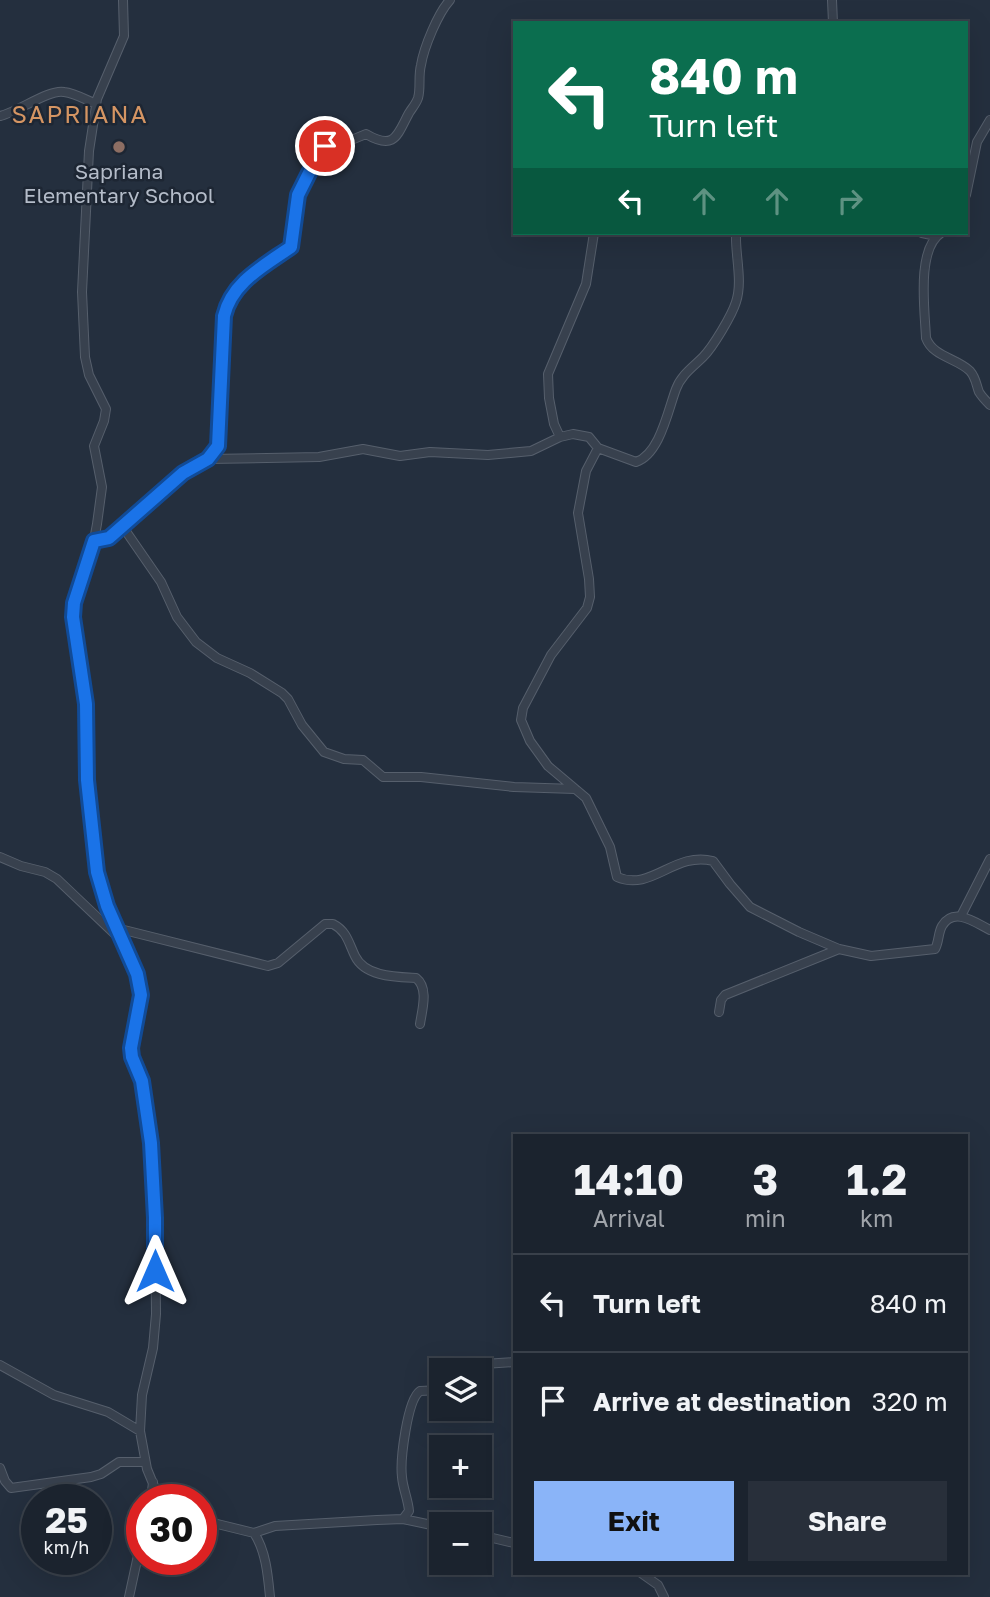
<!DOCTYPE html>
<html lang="en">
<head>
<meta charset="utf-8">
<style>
	body { margin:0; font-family:"Golos Text",sans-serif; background:#282f3a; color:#f1f3f6; height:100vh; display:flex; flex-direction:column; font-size:26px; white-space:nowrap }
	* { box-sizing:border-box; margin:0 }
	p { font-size:23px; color:#a0a4aa }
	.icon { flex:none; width:38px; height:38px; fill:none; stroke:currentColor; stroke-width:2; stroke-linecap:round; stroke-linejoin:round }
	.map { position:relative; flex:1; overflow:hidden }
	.details { position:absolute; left:513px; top:1134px; width:455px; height:441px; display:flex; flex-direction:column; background:#1b232e; border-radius:0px; box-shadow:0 7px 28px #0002,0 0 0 2px #39404a }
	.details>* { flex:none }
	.hud { position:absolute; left:513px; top:21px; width:455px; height:214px; border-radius:0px; box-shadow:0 7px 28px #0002,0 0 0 2px #39404a; background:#0b6e4f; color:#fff; overflow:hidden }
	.tools { position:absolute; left:429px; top:1358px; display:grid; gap:14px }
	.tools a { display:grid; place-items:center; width:63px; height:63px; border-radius:0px; background:#1b232e; box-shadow:0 7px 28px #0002,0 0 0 2px #39404a; font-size:35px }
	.speed { position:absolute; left:21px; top:1484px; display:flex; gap:14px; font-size:35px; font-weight:700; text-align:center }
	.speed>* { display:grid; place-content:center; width:91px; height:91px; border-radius:50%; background:#1b232e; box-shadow:0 7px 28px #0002,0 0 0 2px #39404a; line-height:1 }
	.speed small { font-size:18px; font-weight:400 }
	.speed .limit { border:10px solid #d22; background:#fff; color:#111 }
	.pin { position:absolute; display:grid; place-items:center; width:60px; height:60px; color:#fff; margin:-30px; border:4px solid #fff; border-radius:50%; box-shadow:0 2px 7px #0007 }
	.me { position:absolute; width:77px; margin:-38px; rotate:0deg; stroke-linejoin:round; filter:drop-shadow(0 0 5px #0008) }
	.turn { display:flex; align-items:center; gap:24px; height:147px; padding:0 21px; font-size:32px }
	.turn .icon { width:91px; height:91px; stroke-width:2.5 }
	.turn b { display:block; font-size:49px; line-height:60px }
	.lanes { display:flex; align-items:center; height:66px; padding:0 21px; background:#0003; justify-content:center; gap:35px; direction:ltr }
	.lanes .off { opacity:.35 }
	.eta { display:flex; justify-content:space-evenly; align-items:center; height:119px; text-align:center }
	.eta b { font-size:42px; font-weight:700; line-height:49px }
	.primary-button { display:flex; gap:14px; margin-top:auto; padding:14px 21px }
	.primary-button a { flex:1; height:80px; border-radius:0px; background:#8ab4f8; color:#111; font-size:28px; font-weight:700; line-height:80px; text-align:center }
	.primary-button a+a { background:#282f3a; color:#f1f3f6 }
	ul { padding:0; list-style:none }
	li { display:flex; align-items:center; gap:21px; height:98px; padding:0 21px; border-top:2px solid #39404a }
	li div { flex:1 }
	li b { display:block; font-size:26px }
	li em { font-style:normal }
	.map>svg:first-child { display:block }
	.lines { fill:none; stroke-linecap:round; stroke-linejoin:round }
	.minor-casing { stroke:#565f6c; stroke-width:10 }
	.minor { stroke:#38414e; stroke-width:8 }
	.route-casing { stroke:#114b97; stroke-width:18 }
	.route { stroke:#1a73e8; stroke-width:12 }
	.education-dot { fill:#8d6e63; stroke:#1d2633; stroke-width:2.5 }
	.labels { text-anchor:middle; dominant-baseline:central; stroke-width:5; stroke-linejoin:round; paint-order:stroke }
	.poi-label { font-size:21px; fill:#b4bcc9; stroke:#1d2633 }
	.quarter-label { font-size:24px; letter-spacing:2px; fill:#d59563; stroke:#1d2633 }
</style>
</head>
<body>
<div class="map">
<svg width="990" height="1597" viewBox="0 0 990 1597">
	<rect width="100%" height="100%" fill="#242f3e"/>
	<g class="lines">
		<defs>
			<path id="minor" d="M123,0L124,36L97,99L89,151L82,292L85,357L89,375L106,409L104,421L94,446L102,487L97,524L92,551L74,603L73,617L86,704L87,780L97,872L107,906L137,974L141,995L131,1048L132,1057L142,1081L151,1143L155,1218L156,1314L153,1348L142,1395L140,1431L147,1469L154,1486L165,1500
				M832,0L833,23
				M0,116C18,112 49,89 64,92C75,93 86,100 96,104
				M966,195L977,142L990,120
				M736,233C735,255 743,281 736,302C732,315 713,347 703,357C693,367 681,375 676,389C668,410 660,454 636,462L598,448L586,471L578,513L589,579L590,597L587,608L551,655L523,708L521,720L530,741L548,766L586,798L610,847L617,877C652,892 674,851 713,861L730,884L750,907L799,932L839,949L871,956L935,949C939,942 938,933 942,926C954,906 976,923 990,930
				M922,233L936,236
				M941,233C916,249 925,312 926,338C933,357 957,358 970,371C976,378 976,384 979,392C982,397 986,401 990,405
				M560,437L554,424L549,398L548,374L586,284L594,233
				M208,459L319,457L363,449L400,456L430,452L488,455L531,451L560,437L573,434L589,437L598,448
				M123,527L161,582L177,617L196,642L217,658L250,673L282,693L288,699L302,725L324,752L344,759L363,760L383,777H421L514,787L575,789
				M94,541L109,539L183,473L208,459L218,446L224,316C232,281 264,267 291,247L298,196L322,149L325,146L349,141L366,134C395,151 397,135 409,113C412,108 416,104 418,98C421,88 418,76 421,65C424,47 438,13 450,0
				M0,857L21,866L45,872L57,879L117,936
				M961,916L990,859
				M116,928L268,966L278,963L325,924H333C347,931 349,944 355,956C365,977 396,977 416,978C429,988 422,1010 420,1024
				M719,1012L721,1000L725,995L839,949
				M0,1365L54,1395L108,1412L140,1431
				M473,1370L484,1364L514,1362
				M0,1468L5,1481L11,1488L91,1477L101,1474L119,1462H145
				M151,1500L153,1482
				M403,1519L409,1511C408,1499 403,1489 402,1477C400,1461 407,1400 420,1391L441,1390
				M201,1520L254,1533C266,1551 268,1576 270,1597
				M254,1533L275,1526L377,1520L403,1519L441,1527
				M480,1535L514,1543
				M641,1573L658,1585L664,1597
				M129,1597L142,1537"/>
		</defs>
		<use href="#minor" class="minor-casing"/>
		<use href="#minor" class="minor"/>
	</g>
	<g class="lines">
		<defs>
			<path id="route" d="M155,1271V1218L151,1143L142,1081L132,1057L131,1048L141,995L137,974L107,906L97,872L87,780L86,704L73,617L74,603L94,541L109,538L183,473L208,459L218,446L224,316C232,282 264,266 291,247L298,195L318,155L325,146"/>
		</defs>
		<use href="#route" class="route-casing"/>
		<use href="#route" class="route"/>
	</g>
	<circle class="education-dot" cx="119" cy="147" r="7"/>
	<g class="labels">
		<g class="poi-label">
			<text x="119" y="171">Sapriana<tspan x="119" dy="24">Elementary School</tspan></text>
		</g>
		<g class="quarter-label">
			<text x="80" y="113">SAPRIANA</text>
		</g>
	</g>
</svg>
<div class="tools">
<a><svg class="icon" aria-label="layers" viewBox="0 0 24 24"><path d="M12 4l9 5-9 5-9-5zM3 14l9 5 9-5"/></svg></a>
<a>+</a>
<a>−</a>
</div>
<div class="speed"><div>25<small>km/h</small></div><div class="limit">30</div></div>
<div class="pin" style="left:325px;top:146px;background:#d93025"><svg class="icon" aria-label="arrive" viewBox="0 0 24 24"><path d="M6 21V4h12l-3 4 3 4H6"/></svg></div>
<svg class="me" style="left:155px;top:1271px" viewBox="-20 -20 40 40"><path d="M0-17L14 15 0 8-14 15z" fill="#1a73e8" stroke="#fff" stroke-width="4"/></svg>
<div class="hud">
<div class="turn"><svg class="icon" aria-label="left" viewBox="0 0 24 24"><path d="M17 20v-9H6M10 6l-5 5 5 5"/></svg><div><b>840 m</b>Turn left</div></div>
<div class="lanes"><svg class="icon" aria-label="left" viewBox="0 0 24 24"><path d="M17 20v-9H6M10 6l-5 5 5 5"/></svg><svg class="icon off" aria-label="ahead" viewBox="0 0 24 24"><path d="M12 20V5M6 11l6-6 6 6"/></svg><svg class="icon off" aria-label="ahead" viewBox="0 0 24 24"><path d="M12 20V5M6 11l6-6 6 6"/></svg><svg class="icon off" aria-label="right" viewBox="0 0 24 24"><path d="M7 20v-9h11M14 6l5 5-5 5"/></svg></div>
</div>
<section class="details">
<div class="eta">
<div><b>14:10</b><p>Arrival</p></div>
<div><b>3</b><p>min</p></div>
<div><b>1.2</b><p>km</p></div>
</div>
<ul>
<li><svg class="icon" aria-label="left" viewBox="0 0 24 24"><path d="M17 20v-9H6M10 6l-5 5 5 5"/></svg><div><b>Turn left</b></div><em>840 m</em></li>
<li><svg class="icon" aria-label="arrive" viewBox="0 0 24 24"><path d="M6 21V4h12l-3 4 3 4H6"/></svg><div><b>Arrive at destination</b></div><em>320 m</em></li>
</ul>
<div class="primary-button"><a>Exit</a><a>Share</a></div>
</section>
</div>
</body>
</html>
